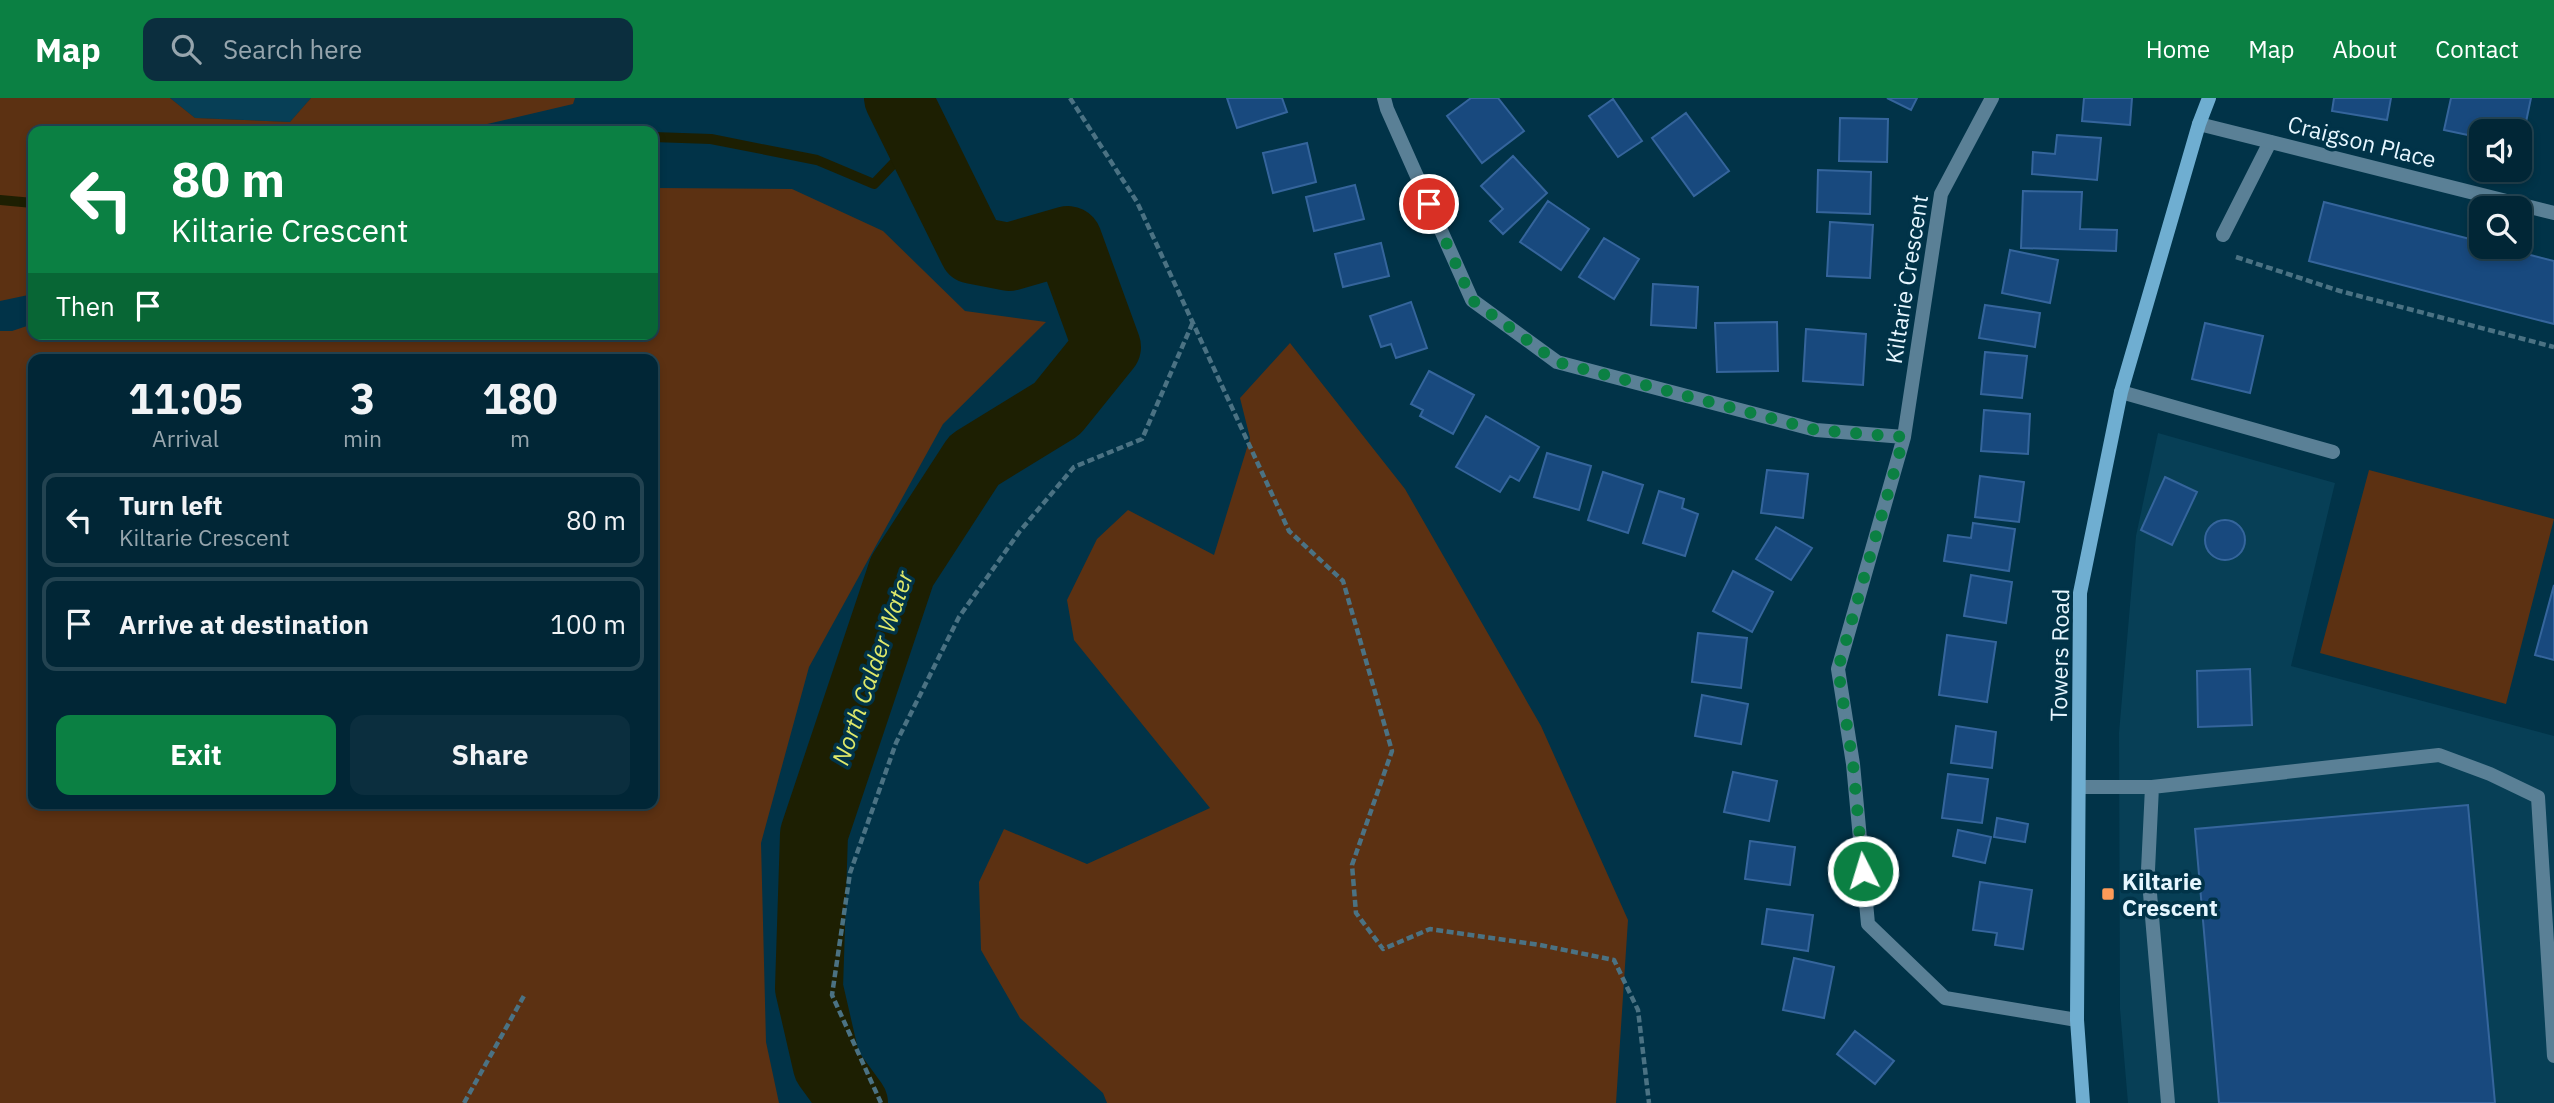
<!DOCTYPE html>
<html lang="en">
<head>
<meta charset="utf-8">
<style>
	body { margin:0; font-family:"IBM Plex Sans",sans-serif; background:#0b2e3e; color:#f1f3f6; height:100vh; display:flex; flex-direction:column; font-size:26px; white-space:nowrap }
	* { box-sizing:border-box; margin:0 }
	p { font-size:23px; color:#96a5ad }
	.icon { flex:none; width:38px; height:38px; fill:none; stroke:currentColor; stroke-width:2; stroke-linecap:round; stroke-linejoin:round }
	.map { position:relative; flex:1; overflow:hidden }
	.panel { position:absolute; left:28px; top:256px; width:630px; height:455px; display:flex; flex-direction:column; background:#012636; border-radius:14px; box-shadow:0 4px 10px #0003,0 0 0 2px #234351 }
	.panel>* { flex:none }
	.banner { position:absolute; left:28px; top:28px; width:630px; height:214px; border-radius:14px; box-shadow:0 4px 10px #0003,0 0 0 2px #234351; background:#0b8043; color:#fff; overflow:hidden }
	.tools { position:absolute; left:2469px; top:21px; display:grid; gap:14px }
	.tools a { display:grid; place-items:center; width:63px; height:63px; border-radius:14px; background:#012636; box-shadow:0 4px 10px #0003,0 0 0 2px #234351; font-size:35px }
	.pin { position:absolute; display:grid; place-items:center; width:60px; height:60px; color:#fff; margin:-30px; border:4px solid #fff; border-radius:50%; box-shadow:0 2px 7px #0007 }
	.me { position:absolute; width:77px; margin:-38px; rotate:355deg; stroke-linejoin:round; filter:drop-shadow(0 0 5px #0008) }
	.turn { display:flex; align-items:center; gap:24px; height:147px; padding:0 28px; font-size:32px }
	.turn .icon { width:91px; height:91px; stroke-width:2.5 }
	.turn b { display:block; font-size:49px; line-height:60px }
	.then { display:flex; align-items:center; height:66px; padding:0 28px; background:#0003; gap:14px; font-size:26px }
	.eta { display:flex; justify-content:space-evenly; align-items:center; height:119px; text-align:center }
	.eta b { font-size:42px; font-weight:800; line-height:49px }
	.cta { display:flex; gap:14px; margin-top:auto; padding:14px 28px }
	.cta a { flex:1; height:80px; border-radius:14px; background:#0b8043; color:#fff; font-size:28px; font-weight:800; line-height:80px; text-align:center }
	.cta a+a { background:#0b2e3e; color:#f1f3f6 }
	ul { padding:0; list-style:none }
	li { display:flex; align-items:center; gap:21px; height:94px; margin:0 14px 10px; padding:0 14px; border:4px solid #234351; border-radius:14px }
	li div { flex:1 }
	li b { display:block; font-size:26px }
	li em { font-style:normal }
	header { display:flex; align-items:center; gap:42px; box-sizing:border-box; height:98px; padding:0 35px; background:#0b8043; color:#fff }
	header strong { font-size:33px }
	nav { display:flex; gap:38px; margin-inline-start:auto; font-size:24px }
	.search { width:490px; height:63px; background:#0b2e3e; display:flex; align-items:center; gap:18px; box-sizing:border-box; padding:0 24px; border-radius:14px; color:#96a5ad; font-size:26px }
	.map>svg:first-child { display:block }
	.built { fill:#073f56 }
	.green { fill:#5c3112; fill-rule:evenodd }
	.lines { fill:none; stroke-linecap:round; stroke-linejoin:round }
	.stream { stroke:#1d1f02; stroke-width:10 }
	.river { stroke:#1d1f02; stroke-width:68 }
	.building { fill:#18497e; stroke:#35659c; stroke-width:2 }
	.path { stroke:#4b7283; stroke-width:4.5; stroke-dasharray:7 3.5; stroke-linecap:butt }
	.lane { stroke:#5a8096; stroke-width:14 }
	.street { stroke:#5a8096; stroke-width:14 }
	.secondary { stroke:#6faed1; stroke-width:14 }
	.route { stroke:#0b8043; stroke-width:12; stroke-dasharray:0 21.6 }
	.poi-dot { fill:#fe9b58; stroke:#013348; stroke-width:2.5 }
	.labels { text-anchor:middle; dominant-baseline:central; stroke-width:7; stroke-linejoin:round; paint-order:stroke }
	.street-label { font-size:23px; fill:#e6f6ff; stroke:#013348 }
	.poi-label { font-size:23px; font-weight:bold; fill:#e6f6ff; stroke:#013348; text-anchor:start }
	.water-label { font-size:24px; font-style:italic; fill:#dfe96a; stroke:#013348 }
</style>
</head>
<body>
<header>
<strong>Map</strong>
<div class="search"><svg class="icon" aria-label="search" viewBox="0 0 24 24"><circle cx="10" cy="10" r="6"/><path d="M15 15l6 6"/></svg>Search here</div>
<nav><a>Home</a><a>Map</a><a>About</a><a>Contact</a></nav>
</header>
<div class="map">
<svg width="2554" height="1005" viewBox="0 0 2554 1005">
	<rect width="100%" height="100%" fill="#013348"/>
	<path class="built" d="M170,0H311L290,24L195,20Z
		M2158,335L2335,385L2291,568L2554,638V1005H2128L2120,911L2119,635L2136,438Z"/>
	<path class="green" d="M0,0H170L195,20L290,24L311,0H575L573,6L457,33H33V196L0,203Z
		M653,90L792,91L883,133L965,213L1046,224L943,326L809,569L761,745L766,944L779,1005H0V233H12L33,226V236H653ZM33,261H653V705H33Z
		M1290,245L1405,391L1541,628L1628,822L1616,1005H1107L1103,995L1020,920L981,852L979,784L1004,731L1087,766L1210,710L1074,542L1067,502L1097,441L1128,412L1214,457L1250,340L1240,300Z
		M2369,372L2554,421L2506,606L2320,555Z"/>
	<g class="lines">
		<path class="stream" d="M653,39L711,41L817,62L874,86L917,41
			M0,102L33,105"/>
		<path class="river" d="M854,1005L827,968L809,890L814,736L902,473L974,362L1057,311L1107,249L1068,142L1009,159L973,152L898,0"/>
	</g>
	<path class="building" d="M1227,0H1282L1287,14L1237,30Z
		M1471,0H1498L1524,33L1482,65L1447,18Z
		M1887,0H1917L1911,12Z
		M2084,0H2132L2130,27L2082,23Z
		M2334,0H2391L2387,22L2332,13Z
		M2451,0H2531L2521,48L2520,33H2482V40L2444,32Z
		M1613,1L1642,43L1618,59L1589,18Z
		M1686,15L1729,73L1694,98L1652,40Z
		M1840,20L1888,21L1887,64L1839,63Z
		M2057,37L2101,40L2097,82L2032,76L2033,54L2055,56Z
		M1307,45L1316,84L1273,95L1263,55Z
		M1513,58L1547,95L1503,136L1490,123L1503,111L1481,88Z
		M1818,72L1871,74L1870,116L1817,114Z
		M1355,87L1364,121L1314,133L1306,99Z
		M2023,93L2082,94L2080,131L2117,132L2116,153L2021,150Z
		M1548,103L1589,131L1561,172L1520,144Z
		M2324,104L2482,144V149H2499L2554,163V226L2309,163Z
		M1830,124L1873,127L1870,180L1827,178Z
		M1604,140L1639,161L1614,201L1579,179Z
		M1381,145L1389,178L1343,189L1335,156Z
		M2010,152L2058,162L2050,205L2002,195Z
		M1653,186L1698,189L1696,230L1651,227Z
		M1411,204L1427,250L1396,260L1391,246L1381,249L1370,218Z
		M1985,207L2040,215L2035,249L1979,240Z
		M1777,224L1778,273L1717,274L1715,225Z
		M2205,225L2263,238L2250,295L2192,281Z
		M1806,231L1866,236L1863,287L1803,283Z
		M1985,254L2027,258L2022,300L1981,296Z
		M1429,273L1474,297L1453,336L1420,318L1423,312L1411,306Z
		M1984,312L2030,316L2028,356L1981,353Z
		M1486,318L1539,349L1519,383L1510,378L1500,394L1456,369Z
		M1547,355L1591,368L1579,412L1534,399Z
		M1767,372L1808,376L1803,420L1761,415Z
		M1603,374L1643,387L1628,435L1588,422Z
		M1980,378L2024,384L2019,424L1975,419Z
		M2165,379L2197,394L2172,447L2141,432Z
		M1659,393L1684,401L1682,410L1698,416L1685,458L1643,445Z
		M2205 442a20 20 0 1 1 40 0a20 20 0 1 1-40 0Z
		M1973,425L2015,431L2009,473L1944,463L1948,437L1971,440Z
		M1776,429L1812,450L1791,482L1756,461Z
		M1733,473L1773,494L1752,534L1713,513Z
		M1971,477L2012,484L2006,525L1964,518Z
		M2554,487V562L2535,557Z
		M1698,535L1747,540L1741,590L1692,584Z
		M1947,537L1996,544L1987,604L1939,597Z
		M2250,571L2252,627L2198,629L2197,573Z
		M1702,597L1748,606L1741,646L1695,638Z
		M1956,628L1996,634L1992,670L1951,665Z
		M1733,674L1777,683L1769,723L1724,714Z
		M1948,676L1988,681L1982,725L1942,720Z
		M2468,707L2495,1005H2219L2195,731Z
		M1997,720L2028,726L2025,744L1994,739Z
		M1958,732L1991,739L1985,765L1953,758Z
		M1750,743L1795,749L1790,787L1745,781Z
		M1980,784L2032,792L2023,851L1995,847L1997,835L1973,832Z
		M1767,811L1813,817L1808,853L1762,846Z
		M1794,860L1834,869L1824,920L1783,912Z
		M1855,933L1894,963L1875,986L1837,956Z"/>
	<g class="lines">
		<path class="path" d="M1070,0L1137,104L1289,433L1343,483L1392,653L1352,767L1356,815L1383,851L1430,831L1540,847L1614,862L1638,912L1649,1005
			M2236,159L2340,193L2554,249
			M464,1005L525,896
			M881,1005L832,897L850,775L896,645L959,519L1020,433L1074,369L1142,341L1193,224"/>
		<path class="lane" d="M2223,137L2270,44
			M2121,294L2333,354
			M2079,689H2152
			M2168,1005L2148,772L2152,689L2439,657L2490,676L2538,699L2554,958"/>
		<path class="street" d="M1384,0L1387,11L1472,202L1557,264L1816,332L1904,339
			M1992,0L1941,96L1904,339L1838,571L1853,666L1868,826L1945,900L2077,922
			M2199,26L2554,115"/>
		<path class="secondary" d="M2083,1005L2077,922L2080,495L2121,294L2199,26L2209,0"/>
	</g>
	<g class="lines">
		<path class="route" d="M1429,106L1472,202L1557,264L1816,332L1904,339L1838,571L1853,666L1863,773"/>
	</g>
	<rect class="poi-dot" x="2101" y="789" width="14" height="14" rx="3.5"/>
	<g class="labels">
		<g class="street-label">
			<text transform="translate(2362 43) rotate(14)">Craigson Place</text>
			<text transform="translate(1906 181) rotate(-81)">Kiltarie Crescent</text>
			<text transform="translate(2059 557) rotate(-89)">Towers Road</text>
		</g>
		<g class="poi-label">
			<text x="2122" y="783">Kiltarie<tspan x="2122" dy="26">Crescent</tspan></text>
		</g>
		<g class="water-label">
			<text transform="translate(872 570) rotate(-71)">North Calder Water</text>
		</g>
	</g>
</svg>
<div class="tools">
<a><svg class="icon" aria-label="sound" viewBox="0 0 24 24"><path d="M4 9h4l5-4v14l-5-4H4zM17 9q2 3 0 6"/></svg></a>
<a><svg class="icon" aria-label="search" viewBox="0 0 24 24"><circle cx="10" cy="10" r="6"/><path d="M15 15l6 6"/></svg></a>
</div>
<div class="pin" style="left:1429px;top:106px;background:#d93025"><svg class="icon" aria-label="arrive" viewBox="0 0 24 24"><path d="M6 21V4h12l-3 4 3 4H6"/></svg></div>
<svg class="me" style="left:1863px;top:773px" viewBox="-20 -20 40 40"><circle r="17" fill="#0b8043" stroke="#fff" stroke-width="3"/><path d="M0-11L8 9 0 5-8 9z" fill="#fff"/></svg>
<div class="banner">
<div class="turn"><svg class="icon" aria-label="left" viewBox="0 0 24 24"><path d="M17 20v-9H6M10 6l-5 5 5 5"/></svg><div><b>80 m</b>Kiltarie Crescent</div></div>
<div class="then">Then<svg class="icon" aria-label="arrive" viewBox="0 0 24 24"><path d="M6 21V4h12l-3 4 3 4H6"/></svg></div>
</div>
<section class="panel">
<div class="eta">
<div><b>11:05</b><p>Arrival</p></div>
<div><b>3</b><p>min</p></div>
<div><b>180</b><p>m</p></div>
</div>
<ul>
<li><svg class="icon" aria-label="left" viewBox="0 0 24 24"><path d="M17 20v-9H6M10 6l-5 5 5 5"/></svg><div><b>Turn left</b><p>Kiltarie Crescent</p></div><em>80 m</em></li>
<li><svg class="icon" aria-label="arrive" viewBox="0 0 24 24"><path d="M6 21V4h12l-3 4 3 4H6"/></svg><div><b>Arrive at destination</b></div><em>100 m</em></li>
</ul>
<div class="cta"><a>Exit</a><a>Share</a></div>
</section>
</div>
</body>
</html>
